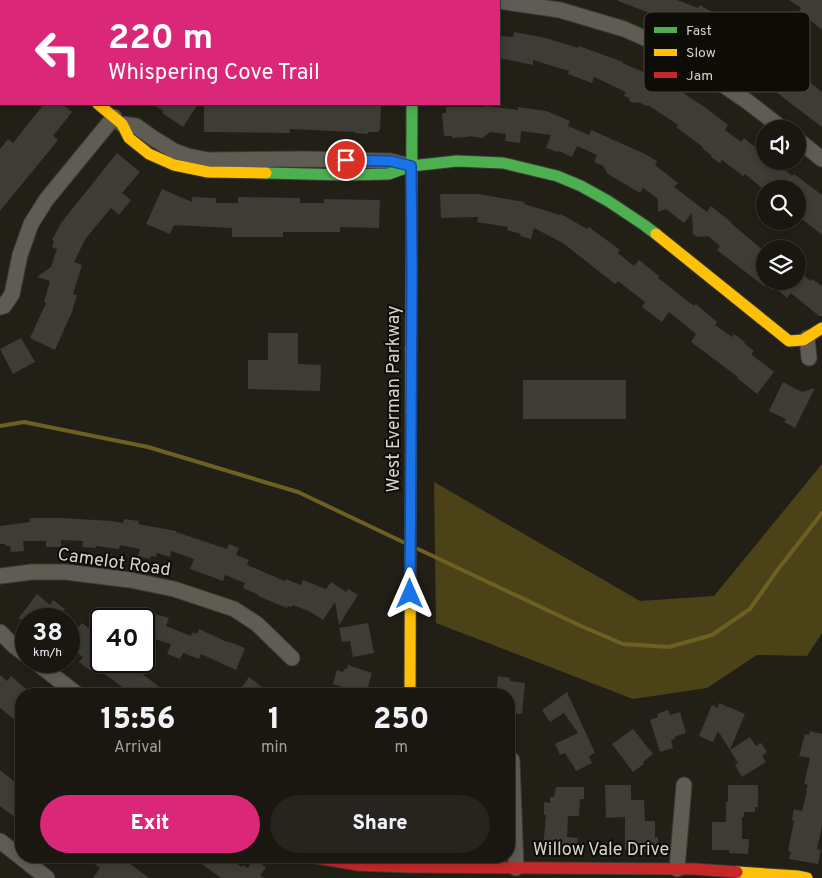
<!DOCTYPE html>
<html lang="en">
<head>
<meta charset="utf-8">
<style>
	body { margin:0; font-family:Overpass,sans-serif; background:#27241f; color:#f1f3f6; height:100vh; display:flex; flex-direction:column; font-size:19px; white-space:nowrap }
	* { box-sizing:border-box; margin:0 }
	p { font-size:16px; color:#9f9f9f }
	.icon { flex:none; width:28px; height:28px; fill:none; stroke:currentColor; stroke-width:2; stroke-linecap:round; stroke-linejoin:round }
	.map { position:relative; flex:1; overflow:hidden }
	.details { position:absolute; left:15px; top:688px; width:500px; height:175px; display:flex; flex-direction:column; background:#1a1711; border-radius:20px; box-shadow:0 2px 8px #0003,0 0 0 1px #383631 }
	.details>* { flex:none }
	.top-card { position:absolute; left:0px; top:0px; width:500px; height:105px; box-shadow:0 2px 8px #0003,0 0 0 1px #383631; background:#db2777; color:#fff; overflow:hidden }
	.tools { position:absolute; left:756px; top:120px; display:grid; gap:10px }
	.tools a { display:grid; place-items:center; width:50px; height:50px; border-radius:50%; background:#1a1711; box-shadow:0 2px 8px #0003,0 0 0 1px #383631; font-size:25px }
	.speed { position:absolute; left:15px; top:608px; display:flex; gap:10px; font-size:25px; font-weight:700; text-align:center }
	.speed>* { display:grid; place-content:center; width:65px; height:65px; border-radius:50%; background:#1a1711; box-shadow:0 2px 8px #0003,0 0 0 1px #383631; line-height:1 }
	.speed small { font-size:12px; font-weight:400 }
	.speed .limit { border:2px solid #111; border-radius:8px; background:#fff; color:#111 }
	.pin { position:absolute; display:grid; place-items:center; width:42px; height:42px; color:#fff; margin:-21px; border:2px solid #fff; border-radius:50%; box-shadow:0 1px 5px #0007 }
	.me { position:absolute; width:55px; margin:-28px; rotate:0deg; stroke-linejoin:round; filter:drop-shadow(0 0 4px #0008) }
	.turn { display:flex; align-items:center; gap:18px; height:105px; padding:0 25px; font-size:22px }
	.turn .icon { width:65px; height:65px; stroke-width:2.5 }
	.turn b { display:block; font-size:35px; line-height:42px }
	.eta { display:flex; justify-content:space-evenly; align-items:center; height:85px; text-align:center }
	.eta b { font-size:30px; font-weight:800; line-height:35px }
	.button { display:flex; gap:10px; margin-top:auto; padding:10px 25px }
	.button a { flex:1; height:58px; border-radius:30px; background:#db2777; color:#fff; font-size:20px; font-weight:800; line-height:58px; text-align:center }
	.button a+a { background:#27241f; color:#f1f3f6 }
	.map>svg:first-child { display:block }
	.green { fill:#4c4218 }
	.lines { fill:none; stroke-linecap:round; stroke-linejoin:round }
	.stream { stroke:#6e6023; stroke-width:4 }
	.building { fill:#3e3c35 }
	.street-casing { stroke:#3e3b34; stroke-width:17 }
	.fast-casing { stroke:#3e3b34; stroke-width:13 }
	.slow-casing { stroke:#3e3b34; stroke-width:13 }
	.jam-casing { stroke:#3e3b34; stroke-width:13 }
	.street { stroke:#5f5d53; stroke-width:15 }
	.fast { stroke:#4caf50; stroke-width:11 }
	.slow { stroke:#ffc107; stroke-width:11 }
	.jam { stroke:#c62828; stroke-width:11 }
	.route-casing { stroke:#114b97; stroke-width:12 }
	.route { stroke:#1a73e8; stroke-width:9 }
	.labels { text-anchor:middle; dominant-baseline:central; stroke-width:4; stroke-linejoin:round; paint-order:stroke }
	.street-label { font-size:18px; fill:#d5d3ca; stroke:#0d0c06 }
	.key { fill:#0d0c06; stroke:#494841; stroke-width:1 }
	.key-label { font-size:14px; fill:#d5d3ca }
</style>
</head>
<body>
<div class="map">
<svg width="822" height="878" viewBox="0 0 822 878">
	<rect width="100%" height="100%" fill="#221f17"/>
	<path class="green" d="M822,464V633L807,656L757,655L707,688L633,699L436,623L434,482L640,601L714,596Z"/>
	<g class="lines">
		<path class="stream" d="M0,426L24,422L148,447L298,492L403,542
			M418,549L581,626L623,644L669,647L712,635L750,609L776,572L822,513"/>
	</g>
	<path class="building" d="M618,0H677L698,8L700,5L728,22L729,19L758,38L760,36L771,43L768,47L800,70L798,73L822,92V127L785,99L774,90L775,89L767,82L712,45L685,28L688,24L664,15L663,18L618,1Z
		M789,0H822V30L799,11L801,8Z
		M514,32L546,38L578,48L579,46L623,62L622,63L646,73L644,77L667,88L670,84L706,108L728,125L725,130L741,142L744,138L765,155V161H774L792,176L794,174L822,195V235L798,216V189H763L745,174L743,176L722,160L720,163L711,157L712,156L702,148L703,147L676,127L678,125L648,105L647,106L638,102L634,103L629,101V98L624,96L626,92L594,77L592,83L568,74L569,71L533,60V65L499,58V36L513,37Z
		M44,104H62L72,112L53,136L58,140L0,211V149L8,139L13,143Z
		M153,104H198L183,127L162,113L163,111Z
		M236,104H381L380,129L378,132H368V134L355,133V132L290,129V133L204,132V105H236Z
		M485,106L518,110V107L546,111L570,121L568,126L589,135L591,130L643,153L657,161L655,165L678,183L674,187L707,212L711,206L731,222V223L765,252V287L717,250L720,246L708,236L697,237L693,234L692,213L684,223L666,209L658,212V199L643,188L640,193L608,174L603,166L594,162L597,155L577,146L572,157L559,151L558,152L546,148L551,135L521,131L520,143L505,141L506,134L490,132L482,138L468,136V137L452,138V136H444L442,113H446V107H485Z
		M117,153L140,172L122,193L131,200L119,215L111,208L86,238L74,262L82,265L73,294L77,295L72,312L55,350L30,338L46,303L44,302L50,281L37,277L51,267L57,249L52,247L54,241L52,240L61,223Z
		M162,189L192,202V197L216,198V203H238V197L300,198V203H324V199L380,200L379,228L340,227V232H283V237H232V228L174,225L170,234L146,224Z
		M440,194H478L524,202V204L560,215L561,214L587,229L589,227L620,250L618,253L634,266L639,260L659,276L658,278L694,306L696,304L717,322L715,325L732,337L734,334L745,342L744,343L754,351L751,354L774,372L757,394L737,378L738,377L691,342L696,334L669,312L662,322L642,307L645,302L618,281L615,284L563,243L534,228L531,239L520,236L521,234L507,230L508,227L477,222L478,217L441,218Z
		M798,271L811,281L812,279L822,286V316H819L791,293L787,298L768,281H798Z
		M268,333H298V364L321,365L320,391L248,389V360H268Z
		M21,338L35,362L13,374L0,349Z
		M523,380H626V419H523Z
		M783,382L802,392L815,388L795,428L784,422L786,419L769,411Z
		M30,518H62L111,521L123,523L124,519L139,521L138,524L176,531V532L227,549L229,544L239,548L236,555L249,560L247,565L285,581L286,579L301,585L303,580L326,589L331,582L346,592L348,589L358,595L339,625L335,602L323,620L309,611L293,605L292,607L288,606L287,608L258,596L259,595L243,588L245,583L225,575L223,581L190,569L194,559L171,551L170,557L157,553L156,557L151,556L150,559L138,556L140,549L120,545L119,549L96,546V548L82,547L83,541L61,540V547H46V541H23L24,551L11,552L10,546H6L5,544H0V526L30,522Z
		M37,594L50,605L53,600L65,609L57,619H18Z
		M144,611L169,618L166,626L191,636L193,632L197,634L199,629L227,642V641L245,648L236,670L201,654L199,659L183,653L180,659L167,654L171,644L144,636Z
		M69,619L79,627L82,623L94,632L91,636L101,644V661H125L169,694H121L124,688L97,669L94,667L91,671L79,662L83,657L69,647Z
		M368,623L374,653L353,657L350,641L342,642L339,628Z
		M348,665L372,673L366,694H362L333,684L337,670L343,672L345,668L347,669Z
		M0,675L7,681L11,676L32,694H21V725L0,708Z
		M498,676L510,678V681L525,683L522,714L509,713V694H496Z
		M249,677L271,694H237Z
		M567,692L595,753L589,756L592,763L576,771L572,763H571L565,753L560,755L555,744L578,733L564,713L550,722L542,710Z
		M719,703L745,714L730,750L718,731L713,742L699,736L712,705L718,708Z
		M668,710L670,715L680,712L686,733L674,737L675,739L671,740L673,748L660,752L650,720L658,717L657,714Z
		M633,729L653,754L643,762L644,764L633,772L612,744Z
		M810,731L822,734V826L817,849L821,850L818,864L789,859L791,852L788,851L794,821L792,820L794,809L802,811L807,791L806,790L808,785L804,784L810,758L799,756L805,734L809,735Z
		M750,737L756,746L761,743L767,752L762,756L766,762L742,777L735,765L738,763L730,750Z
		M0,770L21,787V822L0,806Z
		M605,785H631V800H644L645,821H655V838L658,837V852H641V850H625V817L606,818Z
		M728,785H758V807H755V812H744V817H742V839H749L748,854L729,853V850H712V822H726V802H728Z
		M556,787H584V799H580L579,816H568L567,837L578,838L576,853L543,849L546,815H544V802L550,803V797H554Z
		M84,856H118L128,863V862L149,878H93L100,868Z
		M191,856H225L242,867L243,865L248,868L253,859L266,867L260,876L264,878H221Z"/>
	<g class="lines">
		<defs>
			<path id="street" d="M499,1L560,10L624,29L656,43L693,64L748,102L783,129
				M0,22L1,24
				M122,124L136,126L153,138L174,151L188,156L208,160L304,159L390,161L411,166
				M798,140L822,159
				M0,307L4,306L12,294L20,255L31,224L46,200L114,117
				M807,338L809,358
				M0,576L32,572H65L130,580L174,589L234,609L257,624L292,658
				M0,632L14,646L26,655
				M34,661L77,694
				M512,760L516,868
				M0,841L47,878
				M677,869L684,785"/>
			<path id="fast" d="M266,173L346,175L389,174L411,166L457,161L503,163L557,176L581,186L608,201L644,225L656,234
				M411,349L412,104"/>
			<path id="slow" d="M413,0V1
				M98,104L122,124L129,138L149,154L174,165L208,172L266,173
				M656,234L789,341L803,340L822,328
				M410,694L411,349
				M737,872L797,876L807,878"/>
			<path id="jam" d="M305,856L358,865L409,867L694,869L737,872"/>
		</defs>
		<use href="#street" class="street-casing"/>
		<use href="#fast" class="fast-casing"/>
		<use href="#slow" class="slow-casing"/>
		<use href="#jam" class="jam-casing"/>
		<use href="#street" class="street"/>
		<use href="#fast" class="fast"/>
		<use href="#slow" class="slow"/>
		<use href="#jam" class="jam"/>
	</g>
	<g class="lines">
		<defs>
			<path id="route" d="M346,160L390,161L411,166L412,271L410,594"/>
		</defs>
		<use href="#route" class="route-casing"/>
		<use href="#route" class="route"/>
	</g>
	<g class="labels">
		<g class="street-label">
			<text transform="translate(394 399) rotate(-90)">West Everman Parkway</text>
			<text transform="translate(114 563) rotate(8)">Camelot Road</text>
			<text x="601" y="850">Willow Vale Drive</text>
		</g>
	</g>
	<rect x="644" y="12" width="166" height="80" rx="8" class="key"/>
	<rect x="654" y="27" width="23" height="6" fill="#4caf50"/>
	<rect x="654" y="49" width="23" height="7" fill="#ffc107"/>
	<rect x="654" y="72" width="23" height="6" fill="#c62828"/>
	<g class="key-label">
		<text x="686" y="35">Fast</text>
		<text x="686" y="57">Slow</text>
		<text x="686" y="80">Jam</text>
	</g>
</svg>
<div class="tools">
<a><svg class="icon" aria-label="sound" viewBox="0 0 24 24"><path d="M4 9h4l5-4v14l-5-4H4zM17 9q2 3 0 6"/></svg></a>
<a><svg class="icon" aria-label="search" viewBox="0 0 24 24"><circle cx="10" cy="10" r="6"/><path d="M15 15l6 6"/></svg></a>
<a><svg class="icon" aria-label="layers" viewBox="0 0 24 24"><path d="M12 4l9 5-9 5-9-5zM3 14l9 5 9-5"/></svg></a>
</div>
<div class="speed"><div>38<small>km/h</small></div><div class="limit">40</div></div>
<div class="pin" style="left:346px;top:160px;background:#d93025"><svg class="icon" aria-label="arrive" viewBox="0 0 24 24"><path d="M6 21V4h12l-3 4 3 4H6"/></svg></div>
<svg class="me" style="left:410px;top:594px" viewBox="-20 -20 40 40"><path d="M0-17L14 15 0 8-14 15z" fill="#1a73e8" stroke="#fff" stroke-width="4"/></svg>
<div class="top-card">
<div class="turn"><svg class="icon" aria-label="left" viewBox="0 0 24 24"><path d="M17 20v-9H6M10 6l-5 5 5 5"/></svg><div><b>220 m</b>Whispering Cove Trail</div></div>
</div>
<section class="details">
<div class="eta">
<div><b>15:56</b><p>Arrival</p></div>
<div><b>1</b><p>min</p></div>
<div><b>250</b><p>m</p></div>
</div>
<div class="button"><a>Exit</a><a>Share</a></div>
</section>
</div>
</body>
</html>
